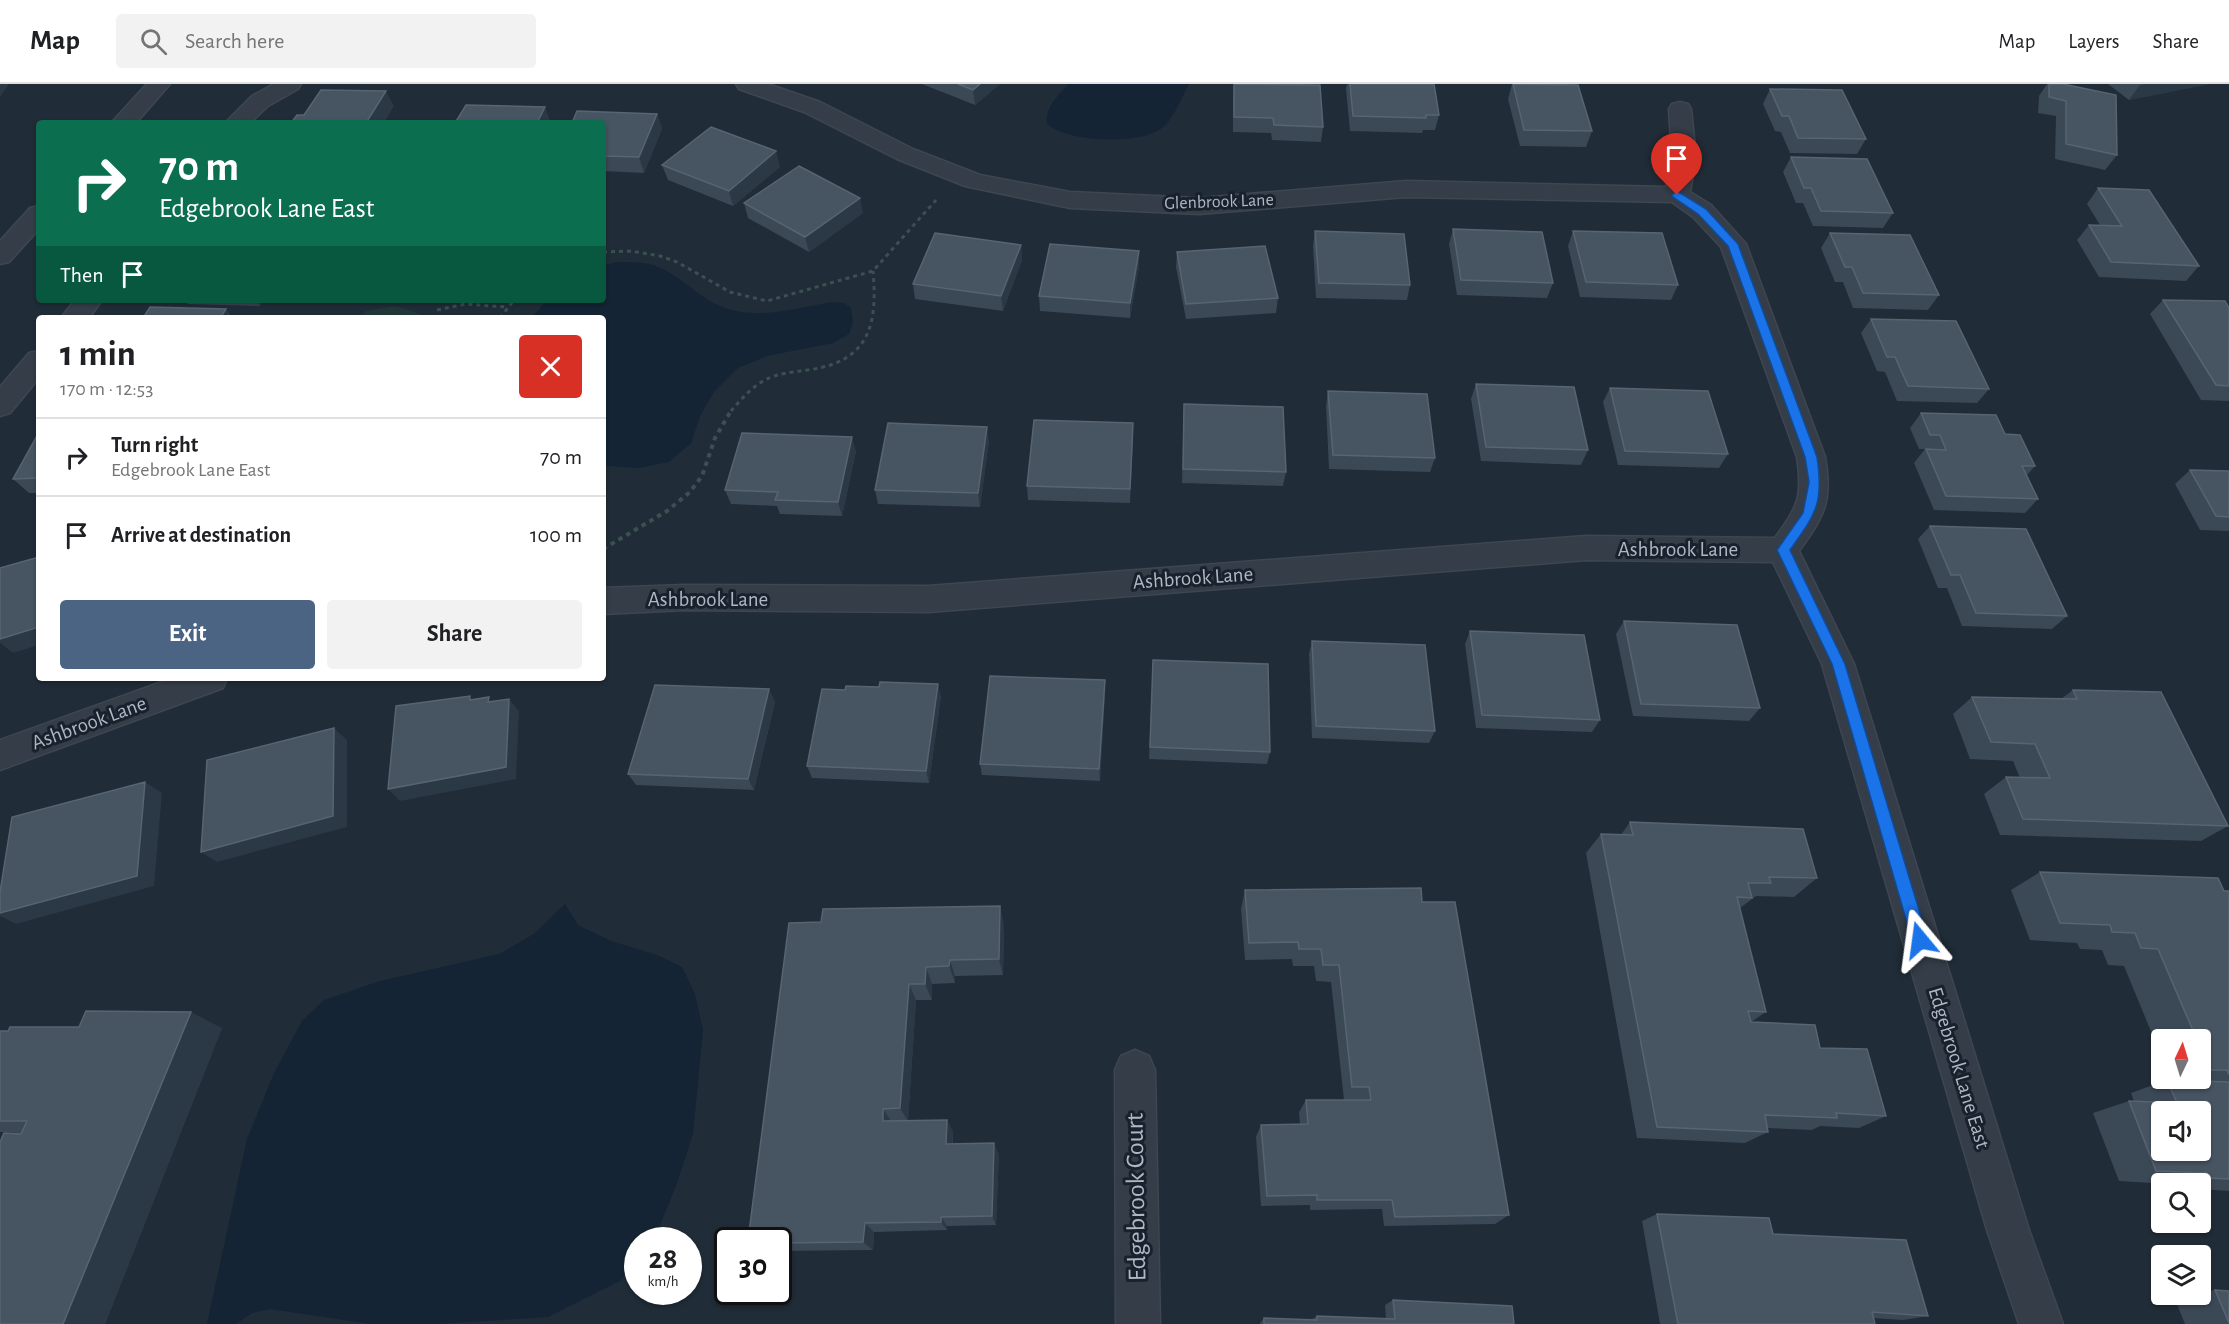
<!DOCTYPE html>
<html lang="en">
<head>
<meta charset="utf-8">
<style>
	body { margin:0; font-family:"Alegreya Sans",sans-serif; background:#f2f2f2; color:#202124; height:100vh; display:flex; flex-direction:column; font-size:22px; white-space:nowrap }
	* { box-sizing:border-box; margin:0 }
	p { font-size:20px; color:#757577 }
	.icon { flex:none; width:33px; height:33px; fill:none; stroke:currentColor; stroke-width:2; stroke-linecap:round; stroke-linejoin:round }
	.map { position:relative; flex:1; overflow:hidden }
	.side { position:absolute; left:36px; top:231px; width:570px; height:366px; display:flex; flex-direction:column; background:#fff; border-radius:6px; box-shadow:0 2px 4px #0004 }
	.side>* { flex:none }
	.guide { position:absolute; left:36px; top:36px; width:570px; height:183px; border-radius:6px; box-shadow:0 2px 4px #0004; background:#0b6e4f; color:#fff; overflow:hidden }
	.needle { width:39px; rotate:4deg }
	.fabs { position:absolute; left:2151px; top:945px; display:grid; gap:12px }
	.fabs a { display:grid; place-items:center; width:60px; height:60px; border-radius:6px; background:#fff; box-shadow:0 2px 4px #0004; font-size:30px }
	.speed { position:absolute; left:624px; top:1143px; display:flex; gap:12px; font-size:30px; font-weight:700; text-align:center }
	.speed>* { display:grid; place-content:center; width:78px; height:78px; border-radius:50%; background:#fff; box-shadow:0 2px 4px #0004; line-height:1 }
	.speed small { font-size:15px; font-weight:400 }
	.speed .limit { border:3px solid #111; border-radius:9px; background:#fff; color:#111 }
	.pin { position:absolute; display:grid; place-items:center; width:51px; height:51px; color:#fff; margin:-62px -26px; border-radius:50% 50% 50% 0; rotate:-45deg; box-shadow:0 0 6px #0007 }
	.pin .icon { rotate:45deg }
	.me { position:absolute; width:66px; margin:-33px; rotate:344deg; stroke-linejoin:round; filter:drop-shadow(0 0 4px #0008) }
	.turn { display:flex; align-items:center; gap:21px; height:126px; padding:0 24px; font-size:27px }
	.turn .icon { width:78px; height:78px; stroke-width:2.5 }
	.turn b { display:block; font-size:42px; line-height:51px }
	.then { display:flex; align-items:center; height:57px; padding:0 24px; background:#0003; gap:12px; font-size:22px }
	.round { display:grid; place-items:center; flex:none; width:63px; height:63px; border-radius:6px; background:#f2f2f2 }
	.summary { display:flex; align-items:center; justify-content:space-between; height:102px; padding:0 24px }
	h1 { font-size:36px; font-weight:700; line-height:45px }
	.action { display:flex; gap:12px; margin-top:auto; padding:12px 24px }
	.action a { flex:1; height:69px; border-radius:6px; background:#4b6483; color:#fff; font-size:24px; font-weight:700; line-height:69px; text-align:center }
	.action a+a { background:#f2f2f2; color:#202124 }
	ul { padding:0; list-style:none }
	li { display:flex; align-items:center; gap:18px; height:78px; padding:0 24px; border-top:2px solid #e0e0e0 }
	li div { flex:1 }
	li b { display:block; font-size:22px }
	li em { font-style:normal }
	header { display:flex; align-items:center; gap:36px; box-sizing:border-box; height:84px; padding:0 30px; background:#fff; border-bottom:2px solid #e0e0e0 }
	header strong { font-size:28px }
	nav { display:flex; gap:33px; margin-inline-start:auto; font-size:21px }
	.search { width:420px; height:54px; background:#f2f2f2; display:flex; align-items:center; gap:15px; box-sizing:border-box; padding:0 21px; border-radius:6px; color:#757577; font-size:22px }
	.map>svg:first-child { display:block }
	.green { fill:#223738 }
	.water { fill:#142434 }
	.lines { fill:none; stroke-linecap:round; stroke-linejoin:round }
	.minor-casing { stroke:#3d4651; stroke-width:3 }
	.tertiary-casing { stroke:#3d4651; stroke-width:3 }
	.path-far1 { stroke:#3b5151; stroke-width:3; stroke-dasharray:4 4; stroke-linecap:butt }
	.path { stroke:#3b5151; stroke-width:4; stroke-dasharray:4.5 4.5; stroke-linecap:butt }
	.minor { fill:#343d48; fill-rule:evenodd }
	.tertiary { fill:#343d48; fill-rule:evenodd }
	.wall { fill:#3b4856 }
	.shaded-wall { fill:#2b3845 }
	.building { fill:#475462; stroke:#576471; stroke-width:1.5; fill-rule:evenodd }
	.route { fill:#1a73e8; stroke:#114b97; stroke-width:1.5 }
	.labels { text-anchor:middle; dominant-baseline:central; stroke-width:6; stroke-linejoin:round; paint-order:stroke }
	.far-street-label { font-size:18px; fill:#aeb8c4; stroke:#19222c }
	.street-label { font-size:21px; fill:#aeb8c4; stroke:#19222c }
	.near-street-label { font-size:26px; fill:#aeb8c4; stroke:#19222c }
</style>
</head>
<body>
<header>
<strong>Map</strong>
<div class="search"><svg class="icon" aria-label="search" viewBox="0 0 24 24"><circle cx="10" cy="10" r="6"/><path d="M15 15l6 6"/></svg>Search here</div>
<nav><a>Map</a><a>Layers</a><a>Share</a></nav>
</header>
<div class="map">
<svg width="2229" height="1240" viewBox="0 0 2229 1240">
	<rect width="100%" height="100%" fill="#202c37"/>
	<path class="green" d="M394,222C408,224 420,232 434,234H359L366,227Z"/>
	<path class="water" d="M1068,0H1189C1181,14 1173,38 1159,46C1135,61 1068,58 1047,40C1045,23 1058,12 1068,0Z
		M616,178C625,178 635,178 644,179C673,183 694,211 720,222C758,238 796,223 834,218L844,219L851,224L853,239L849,250L833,259L767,272L738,284L714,308L701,330L691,359L669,378L638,384L608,382L603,380V234H531L547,216H603V182Z
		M565,820L578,841L611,857L657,871L682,883L695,910L703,946L693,1050L676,1102L654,1156H638L637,1177L620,1197L548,1233L438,1240H371L270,1225L252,1229L236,1240H207L247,1055L274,989L302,937L324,916L380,897L499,870L534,850Z"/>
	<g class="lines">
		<defs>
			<path id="minor" d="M274,0H301L298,5L268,22L250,39H225L252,12Z
				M736,0H768L820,18L913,65L980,91L1070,108L1199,114L1406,97L1666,103L1672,74L1669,25L1672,20L1680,18L1688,20L1691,25L1696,74L1690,108L1711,121L1746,160L1825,373C1833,418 1824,432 1799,467L1854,580L2029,1146L2063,1240H2019L1987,1146L1822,580L1773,478L1586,476L928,528L684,526L603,530V504L684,501L928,502L1586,452L1775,454C1798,422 1803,413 1797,373L1721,163L1693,133L1672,118L1406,113L1199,130L1070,124L965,102L897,75L804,28L739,5Z
				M75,216H102L89,234H61Z
				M39,267V294L10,329L0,332V303L29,269Z
				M173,594H227L223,604L0,686V656Z
				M1135,966L1149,972L1155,986L1160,1240H1116L1115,986L1121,972Z"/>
			<path id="tertiary" d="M147,0H170L136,39H111Z
				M39,122V145L9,178L0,180V157L30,124Z"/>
		</defs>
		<use href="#minor" class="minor-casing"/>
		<use href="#tertiary" class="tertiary-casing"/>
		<path class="path-far1" d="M603,168L631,167L660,172L677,178L730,208L767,217L873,187L936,116
			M437,226L465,220L507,223
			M500,234L514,216
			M731,327C741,315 752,303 765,296C782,287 802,288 819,284C873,273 877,233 873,187"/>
		<path class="path" d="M603,465L667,427L690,408L702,392L715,354L732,325"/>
		<use href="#minor" class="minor"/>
		<use href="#tertiary" class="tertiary"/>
	</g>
	<path class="wall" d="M922,0H1000L975,21Z
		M1234,0L1323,43L1321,58L1272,56L1271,49L1233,48V14Z
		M1347,0H1434L1439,31L1435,46H1423L1422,49L1350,47L1346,5Z
		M1512,0L1592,47L1586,63L1520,62L1508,15Z
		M2047,0H2063L2117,71L2105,86L2055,75L2056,32L2038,29L2039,12Z
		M2108,0H2209L2129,16Z
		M1770,5L1866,55L1857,70L1790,69L1781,48L1775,47L1763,20Z
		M657,30L662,45L644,89L603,87V39Z
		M1791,73L1893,129L1883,144L1813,142L1803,119H1796L1783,88Z
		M662,81L780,83L733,122L668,96Z
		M2098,104L2199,182L2186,197L2099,193L2077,156L2089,141H2100L2087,120Z
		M744,119L863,129L809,168L748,134Z
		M1453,145L1553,199L1547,214L1457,211L1449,160Z
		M1315,147L1410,201L1407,216L1316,214L1313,162Z
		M1573,147L1678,201L1671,216L1580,213L1568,162Z
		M1830,149L1939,211L1928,226L1853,224L1843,198H1835L1821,164Z
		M1021,161L1022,176L1003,227L915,215L913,200Z
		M1177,168L1278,214L1276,229L1186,235L1176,183Z
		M1139,182L1130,234L1040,227L1039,212Z
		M184,216H263L260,222L188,220Z
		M2163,216L2229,224V317L2201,316L2150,230Z
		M1871,235L1989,305L1977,319L1897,317L1885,288L1877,287L1861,249Z
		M1476,300L1588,366L1581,381L1481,377L1471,315Z
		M1610,304L1728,370L1719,384L1618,381L1603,318Z
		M1328,307L1435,374L1430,388L1329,385L1326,322Z
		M1184,320L1286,388L1283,402L1182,399Z
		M1921,329L2005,350L2035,382L2027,391L2038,415L2025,429L1934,426L1914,379L1925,365H1919L1910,344Z
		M39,348V409H29L13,395Z
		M1133,353L1130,419L1028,416L1027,402Z
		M989,357L980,423L878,420L875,406Z
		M856,367L842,432L780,430L777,422L731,420L725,406Z
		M2190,386L2229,387V447L2200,446L2175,400Z
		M1930,442L2067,532L2052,545L1962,542L1947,504H1938L1918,455Z
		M1624,537L1760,624L1749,637L1633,632L1616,550Z
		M1470,547L1600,636L1592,648L1476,644L1465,560Z
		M1312,557L1435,647L1429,659L1312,654L1309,570Z
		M1153,576L1270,668L1267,680L1149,675Z
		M1105,596V609L1100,697L982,691L980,680Z
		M879,603L941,612L929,699L812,694L807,682L845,606Z
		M769,605L775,618L754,706L636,701L628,690Z
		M2073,606L2228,742L2201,757L2000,751L1984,710L2006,693L2020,694L2013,677L1970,675L1953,630L1972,613L2061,615Z
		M1630,738L1817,794L1794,813L1756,812L1740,824L1766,928L1751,938L1820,964L1886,1032L1859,1044L1820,1042L1812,1046L1767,1044L1768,1048L1745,1059L1637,1054L1586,769L1601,750L1621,751Z
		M2040,788L2229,807V1107L2200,1105V1100H2168L2119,1097L2093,1029L2129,1017H2134L2131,1009L2167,996H2171L2170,994H2200V956H2162V974L2124,882L2108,881L2102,866L2080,865L2077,859L2030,856L2011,806Z
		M1245,806L1422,818L1509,1131L1495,1140L1384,1142L1382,1125L1310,1126V1121L1261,1122L1256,1053L1261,1041L1300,1040L1299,1028L1306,1016H1344L1331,898L1316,897L1314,882H1293L1292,875L1245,876L1241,825Z
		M789,839L1004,840L1003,891L955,892V899L932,900V916H916L908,1036H947L953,1048V1060L999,1070L996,1141L947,1142V1146L874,1148L873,1166L778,1167Z
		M222,944L105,1240H0L21,1049L0,1048V947Z
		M1657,1130L1773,1150L1928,1232L1903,1236L1873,1234L1875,1240H1660L1642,1137Z
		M2215,1206L2229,1240H2185L2174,1213L2189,1210H2200V1209Z
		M1393,1216L1514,1240H1260V1239L1264,1234L1311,1236L1317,1232L1386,1235L1385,1221Z"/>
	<path class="shaded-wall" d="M0,0H9L0,13Z
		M980,0H1000L975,21L973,6Z
		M2145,0H2209L2129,16L2140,1Z
		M386,7L394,22L384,39H366Z
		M545,23L551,39H537Z
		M657,30L662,45L644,89L639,73Z
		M776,67L780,83L733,122L729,107Z
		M860,114L863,129L809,168L805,153Z
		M1021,161L1022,176L1003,227L1001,212Z
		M1139,167V182L1130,234V219Z
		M255,216H263L260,222Z
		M226,225L233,234H220Z
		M987,343L989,357L980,423L978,409Z
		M852,353L856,367L842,432L838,418Z
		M39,543V561L13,569L0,559V555Z
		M1105,596V609L1100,697L1099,685Z
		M938,600L941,612L929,699L926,687Z
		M769,605L775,618L754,706L748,695Z
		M509,615L519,627L516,695L400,717L388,705Z
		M334,644L347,656V743L217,778L201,768Z
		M145,698L162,709L154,802L16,840L0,832V829Z
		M1000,822L1004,840L1003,891L999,875Z
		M950,876L955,892V899L949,882Z
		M926,883L932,900V916L925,900Z
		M909,900L916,916L908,1037L900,1024Z
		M191,928L222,944L105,1240H63Z
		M883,1025L891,1037H883Z
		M947,1036L953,1048L952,1072L946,1060Z
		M994,1059L999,1070L996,1141L992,1132Z
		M941,1133L947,1142V1146L941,1138Z
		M865,1139L874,1148L873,1166L863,1158Z"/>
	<path class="building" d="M958,0H980L973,6Z
		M1234,0L1320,1L1323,43L1274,41L1273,34L1234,33Z
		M1350,0H1434L1439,31H1426V34L1353,32Z
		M1513,0L1578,1L1592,47L1524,46Z
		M2049,0H2063L2116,11L2117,71L2066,60V17L2049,13Z
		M1770,5L1842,6L1866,55L1798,54L1789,32H1782Z
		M321,6L386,7L366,39H291L297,31H304Z
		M466,21L545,23L537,39H455Z
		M577,27L657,30L639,73L603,72V39H572Z
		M711,43L776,67L729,107L662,81Z
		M1791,73L1867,75L1893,129L1821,127L1811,104H1804Z
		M799,82L860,114L805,153L744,119Z
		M2098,104L2149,106L2199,182L2111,178L2089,141L2122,142Z
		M1453,145L1542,148L1553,199L1461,196Z
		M1315,147L1404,150L1410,201L1319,199Z
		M1573,147L1662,149L1678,201L1586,198Z
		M935,149L1021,161L1001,212L913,200Z
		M1830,149L1910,151L1939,211L1863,209L1852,183H1845Z
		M1050,160L1139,167L1130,219L1039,212Z
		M1265,162L1278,214L1186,220L1177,168Z
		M2163,216L2225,217L2229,224V302L2216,301Z
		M150,223L226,225L220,234H143Z
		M1871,235L1956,237L1989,305L1908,302L1895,273H1887Z
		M1476,300L1574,303L1588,366L1486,363Z
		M1610,304L1708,307L1728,370L1625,367Z
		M1328,307L1427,310L1435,374L1333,371Z
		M1184,320L1283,323L1286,388L1183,385Z
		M1921,329L1996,331L2005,350L2020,351L2035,382H2022L2038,415L1946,412L1926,365L1946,366L1940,351H1930Z
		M1034,336L1133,339L1130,405L1027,402Z
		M888,339L987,343L978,409L875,406Z
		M39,348V394L13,395Z
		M742,349L852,353L838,418L775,416L778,408L725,406Z
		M2190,386L2229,387V433L2216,432Z
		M1930,442L2026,445L2067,532L1976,529L1960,491H1951Z
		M39,473V543L0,555V484Z
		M1624,537L1737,541L1760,624L1641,620Z
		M1470,547L1584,551L1600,636L1482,631Z
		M1312,557L1425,561L1435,647L1316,642Z
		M1153,576L1268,580L1270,668L1150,663Z
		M990,592L1105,596L1099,685L980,680Z
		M880,598L938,600L926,687L807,682L822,605L845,606L846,602L879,603Z
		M655,601L769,605L748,695L628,690Z
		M2073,606L2161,608L2228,742L2023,735L2006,693L2050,694L2035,660L1991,658L1972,613L2077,615Z
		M470,612V616L489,613L488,618L509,615L506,683L388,705L396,622Z
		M334,644L333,732L201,768L207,676Z
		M145,698L137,792L0,829V808L12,733Z
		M1630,738L1803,745L1817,794L1769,793L1771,799H1748L1752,814L1737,813L1766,928L1748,927L1751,938L1815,941L1820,964L1867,965L1886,1032L1836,1029L1837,1034L1765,1031L1768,1048L1657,1043L1601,750L1633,751Z
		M2040,788L2218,794L2224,807H2229V991L2227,986H2210L2200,964V956H2197L2158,865L2141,864L2135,849L2112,848L2110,841L2060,839Z
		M1421,804L1422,818H1455L1509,1131L1395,1133L1392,1116H1317V1111L1267,1112L1261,1041L1308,1040L1306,1016H1371L1369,1003H1352L1339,881H1323L1321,865H1299L1298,858L1249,859L1245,806Z
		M1000,822L999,875L950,876L949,882L926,883L925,900H909L900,1024L883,1025V1037L947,1036L946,1060L994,1059L992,1132L941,1133V1138L865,1139L863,1158L778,1159V1156H748L789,839L821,838L823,825Z
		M86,927L191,928L63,1240H0V1058L4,1049L21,1050L27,1037H0V947H8L10,943H79Z
		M2167,996L2229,998V1095L2209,1094L2207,1089L2156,1087L2129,1017L2177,1019ZM2162,1028H2200V1066H2162Z
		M1657,1130L1769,1134L1773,1150L1906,1156L1928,1232L1872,1228L1875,1240H1678Z
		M2215,1206L2229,1207V1239Z
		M1393,1216L1512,1222L1514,1240H1264V1234L1317,1236V1232L1395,1235Z"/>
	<path class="route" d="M1677,107L1706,125L1738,160L1817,373C1824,420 1816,429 1790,466L1845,580L1928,856L1925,861L1920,863L1915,861L1912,856L1832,580L1777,466L1803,429L1809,398L1805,373L1728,162L1698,130L1673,113L1672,111Z"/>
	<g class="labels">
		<g class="far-street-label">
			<text transform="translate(1219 118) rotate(-2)">Glenbrook Lane</text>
		</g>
		<g class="street-label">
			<text x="1678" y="465">Ashbrook Lane</text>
			<text transform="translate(1193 494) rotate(-4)">Ashbrook Lane</text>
			<text x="708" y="515">Ashbrook Lane</text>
			<text transform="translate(89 639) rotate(-20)">Ashbrook Lane</text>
			<text transform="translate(1959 984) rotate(73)">Edgebrook Lane East</text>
		</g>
		<g class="near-street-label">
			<text transform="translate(1136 1113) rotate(-91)">Edgebrook Court</text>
		</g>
	</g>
</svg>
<div class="fabs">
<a><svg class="needle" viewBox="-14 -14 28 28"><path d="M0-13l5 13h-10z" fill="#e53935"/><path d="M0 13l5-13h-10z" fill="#757577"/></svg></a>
<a><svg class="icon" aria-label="sound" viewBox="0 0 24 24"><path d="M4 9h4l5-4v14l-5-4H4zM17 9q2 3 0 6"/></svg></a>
<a><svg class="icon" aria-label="search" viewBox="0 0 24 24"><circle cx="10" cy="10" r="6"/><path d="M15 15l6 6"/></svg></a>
<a><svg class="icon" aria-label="layers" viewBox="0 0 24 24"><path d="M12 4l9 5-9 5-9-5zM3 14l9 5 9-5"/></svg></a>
</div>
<div class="speed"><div>28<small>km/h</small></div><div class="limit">30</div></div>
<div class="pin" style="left:1677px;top:111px;background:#d93025"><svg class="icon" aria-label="arrive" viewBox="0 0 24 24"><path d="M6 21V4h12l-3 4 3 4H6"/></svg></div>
<svg class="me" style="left:1920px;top:856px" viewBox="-20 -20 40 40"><path d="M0-17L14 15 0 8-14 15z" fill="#1a73e8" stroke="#fff" stroke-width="4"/></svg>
<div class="guide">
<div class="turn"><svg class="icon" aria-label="right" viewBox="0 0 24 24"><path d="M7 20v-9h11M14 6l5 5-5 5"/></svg><div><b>70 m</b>Edgebrook Lane East</div></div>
<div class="then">Then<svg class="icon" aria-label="arrive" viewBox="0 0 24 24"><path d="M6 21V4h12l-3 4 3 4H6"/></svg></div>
</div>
<section class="side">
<div class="summary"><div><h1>1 min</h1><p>170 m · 12:53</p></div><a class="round" style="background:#d93025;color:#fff"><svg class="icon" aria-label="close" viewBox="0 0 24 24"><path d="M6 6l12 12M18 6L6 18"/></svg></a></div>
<ul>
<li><svg class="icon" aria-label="right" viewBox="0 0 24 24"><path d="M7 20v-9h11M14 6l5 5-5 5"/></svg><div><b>Turn right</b><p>Edgebrook Lane East</p></div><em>70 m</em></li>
<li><svg class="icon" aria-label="arrive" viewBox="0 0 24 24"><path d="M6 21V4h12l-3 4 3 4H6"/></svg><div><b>Arrive at destination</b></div><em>100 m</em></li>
</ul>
<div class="action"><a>Exit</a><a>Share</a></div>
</section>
</div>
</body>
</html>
